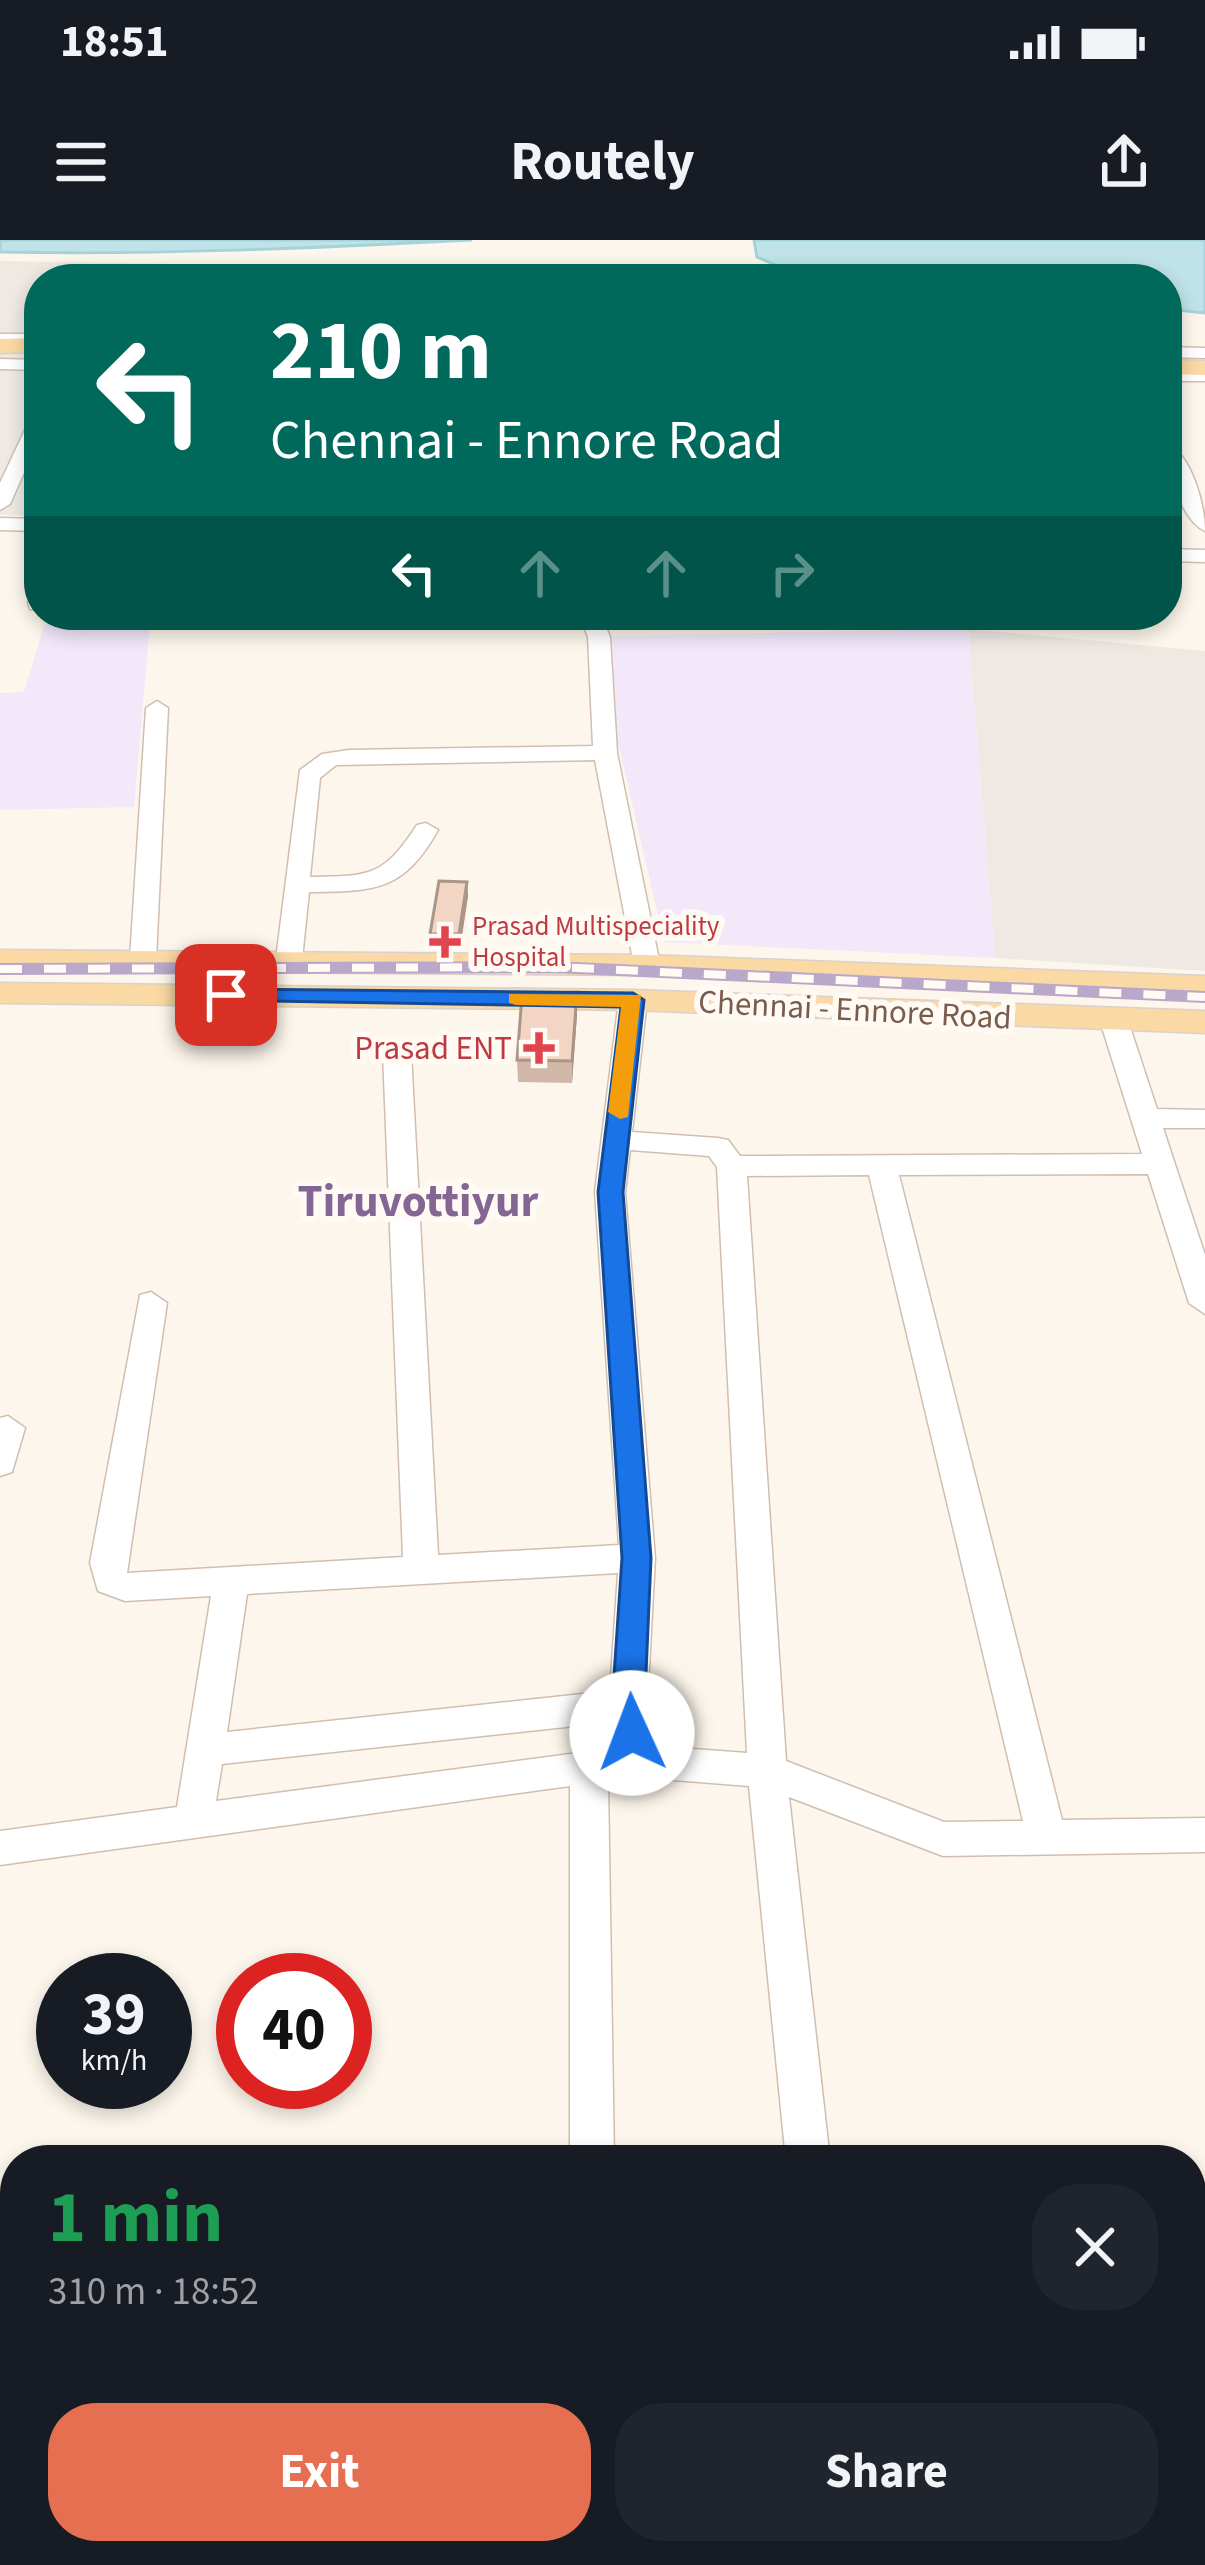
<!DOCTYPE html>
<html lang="en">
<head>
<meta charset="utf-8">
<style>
	body { margin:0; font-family:"Source Sans 3",sans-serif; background:#20242c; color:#f1f3f6; height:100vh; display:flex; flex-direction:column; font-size:45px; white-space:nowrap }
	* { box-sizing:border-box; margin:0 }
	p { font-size:39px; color:#9ea1a6 }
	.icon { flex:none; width:66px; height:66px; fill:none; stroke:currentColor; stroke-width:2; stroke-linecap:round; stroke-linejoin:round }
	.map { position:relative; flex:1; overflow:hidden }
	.drawer { position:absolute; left:0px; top:1905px; width:1206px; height:420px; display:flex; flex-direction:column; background:#171b24; border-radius:48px 48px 0 0; box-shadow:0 6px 18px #0003 }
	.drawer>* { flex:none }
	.guide { position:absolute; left:24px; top:24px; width:1158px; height:366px; border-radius:48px; box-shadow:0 6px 18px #0003; background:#00695c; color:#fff; overflow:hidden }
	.speed { position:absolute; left:36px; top:1713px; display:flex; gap:24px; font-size:60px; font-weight:700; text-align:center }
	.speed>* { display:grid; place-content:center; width:156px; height:156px; border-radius:50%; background:#171b24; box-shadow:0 6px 18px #0003; line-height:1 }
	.speed small { font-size:30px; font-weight:400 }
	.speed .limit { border:18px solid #d22; background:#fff; color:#111 }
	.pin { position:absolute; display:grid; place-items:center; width:102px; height:102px; color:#fff; margin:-51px; border-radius:24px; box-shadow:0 6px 18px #0006 }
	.me { position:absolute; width:132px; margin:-66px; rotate:358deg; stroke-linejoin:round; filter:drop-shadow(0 0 9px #0008) }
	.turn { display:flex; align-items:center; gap:42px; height:252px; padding:0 48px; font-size:54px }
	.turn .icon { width:156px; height:156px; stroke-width:2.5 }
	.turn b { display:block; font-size:84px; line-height:102px }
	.lanes { display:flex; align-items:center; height:114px; padding:0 48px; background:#0003; justify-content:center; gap:60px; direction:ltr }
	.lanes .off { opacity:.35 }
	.round { display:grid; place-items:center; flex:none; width:126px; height:126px; border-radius:48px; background:#20242c }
	.headline { display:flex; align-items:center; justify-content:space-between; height:204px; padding:0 48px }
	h1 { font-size:72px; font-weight:700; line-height:90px; color:#1e9e55 }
	.primary-button { display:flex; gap:24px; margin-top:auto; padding:24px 48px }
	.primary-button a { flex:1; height:138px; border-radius:48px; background:#e76f51; color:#fff; font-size:48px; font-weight:700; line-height:138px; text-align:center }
	.primary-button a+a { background:#20242c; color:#f1f3f6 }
	.status { display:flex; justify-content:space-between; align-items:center; height:84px; padding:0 60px; background:#171b24; direction:ltr }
	.status svg { height:33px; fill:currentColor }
	header { display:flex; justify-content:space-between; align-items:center; height:156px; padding:0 48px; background:#171b24; font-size:54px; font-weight:700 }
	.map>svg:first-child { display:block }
	.industrial { fill:#efe9e4 }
	.education { fill:#f3e8fa }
	.water { fill:#bfe3e8; stroke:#a5d3da; stroke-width:3 }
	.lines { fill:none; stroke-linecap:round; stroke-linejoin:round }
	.minor-casing { stroke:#d1beb0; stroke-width:3 }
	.major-casing { stroke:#dad1cd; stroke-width:3 }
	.minor { fill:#fff; fill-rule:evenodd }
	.major { fill:#fbd9a5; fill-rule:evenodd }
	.rail-casing { stroke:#b9a8c9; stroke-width:12 }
	.rail { stroke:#fffaf3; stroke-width:8; stroke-dasharray:22; stroke-linecap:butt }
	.wall { fill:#d1b7a8 }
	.shaded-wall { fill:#aa9588 }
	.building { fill:#f3d5c3; stroke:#aa9588; stroke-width:3 }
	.route { fill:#1a73e8; stroke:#114b97; stroke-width:3 }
	.slow { fill:#f59e0b }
	.health-dot { fill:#e0444e; stroke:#fffaf3; stroke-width:4.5 }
	.labels { text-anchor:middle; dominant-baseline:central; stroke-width:12; stroke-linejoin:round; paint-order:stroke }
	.far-health-label { font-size:27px; fill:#be3a42; stroke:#fffaf3; text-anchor:start }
	.street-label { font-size:33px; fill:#7a5c4d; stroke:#fffaf3 }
	.health-label { font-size:33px; fill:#be3a42; stroke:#fffaf3; text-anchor:end }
	.district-label { font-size:45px; font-weight:bold; fill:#846695; stroke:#fffaf3 }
</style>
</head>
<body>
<div class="status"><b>18:51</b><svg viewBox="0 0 49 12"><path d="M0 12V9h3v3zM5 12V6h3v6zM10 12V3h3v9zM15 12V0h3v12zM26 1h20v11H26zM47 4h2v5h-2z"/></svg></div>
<header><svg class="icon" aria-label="menu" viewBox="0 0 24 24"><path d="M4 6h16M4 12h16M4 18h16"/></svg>Routely<svg class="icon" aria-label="share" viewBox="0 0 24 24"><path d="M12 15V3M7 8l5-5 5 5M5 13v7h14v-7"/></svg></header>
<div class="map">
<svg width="1205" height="2325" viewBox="0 0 1205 2325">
	<rect width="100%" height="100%" fill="#fdf6ec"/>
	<path class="industrial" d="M0,21L469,29V39H39V276L0,275Z
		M968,389L1205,411V731L995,718Z"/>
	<path class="education" d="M45,382L150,385L134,567L0,570V453L24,452Z
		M968,389L995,718L664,702L617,498L612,396Z"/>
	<path class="water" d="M0,0H472C315,8 158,15 0,12Z
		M754,0H1205V73L1167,69V39H844L785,29L757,17Z"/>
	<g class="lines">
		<defs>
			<path id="minor" d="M0,94H39V104H0Z
				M1167,107L1205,108V118L1167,117Z
				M0,119L39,120V130L0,129Z
				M1167,131H1205V141H1167Z
				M25,190H39V199L10,264L0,270V243Z
				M1167,203C1192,216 1205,265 1205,291C1180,279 1167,229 1167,203Z
				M0,278L39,279V291L0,290Z
				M1167,309L1205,310V322L1167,321Z
				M39,356V370L30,369L28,362Z
				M124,375H146L133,386L125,385Z
				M196,375H218L205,386L197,385Z
				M579,375H601L610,397L617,513L660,725L656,731H638L634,725L595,520L336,525L320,538L310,637C370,636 383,637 417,585L426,583L438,590C403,652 375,651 309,652L302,719L298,725H280L276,719L300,530L322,514L349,510L593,506L588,397Z
				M157,461L168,468L156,719L143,727L130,719L146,468Z
				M633,752L647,760L632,892L718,898L728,900L740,916L1142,914L1100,781L1114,773L1128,781L1157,869L1205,870V888H1163L1205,1015V1074L1189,1063L1148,934L899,935L1062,1580L1205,1578V1612L943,1616L789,1557L830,1920H786L749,1546L636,1537L608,1541L614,1920H570V1546L0,1625V1591L177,1567L211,1356L125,1361L98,1351L90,1323L140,1055L151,1052L167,1063L127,1333L403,1317L383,813L387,807H407L411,813L438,1315L619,1305L595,952L619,760ZM630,910L709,916L717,927L747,1513L653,1506L647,1465L655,1318L625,952ZM869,935L1023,1581L944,1582L786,1521L747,936ZM618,1333L610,1451L227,1492L247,1354ZM612,1482L615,1508L216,1561L222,1524Z
				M8,1176L25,1188L12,1232L0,1236V1178Z
				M571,2310H621V2325H571Z
				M846,2310H896L899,2325H849Z
				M1121,2310H1172L1178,2325H1127Z"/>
			<path id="major" d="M39,98V112L0,113V99Z
				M1167,120L1205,121V135L1167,134Z
				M0,710L647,715L1205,736V756L647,735L0,730Z
				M0,743L633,750L1205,771V793L633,770L0,763Z"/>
		</defs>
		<use href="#minor" class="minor-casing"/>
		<use href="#major" class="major-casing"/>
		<use href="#minor" class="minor"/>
		<use href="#major" class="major"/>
		<defs>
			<path id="rail" d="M0,729L554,727L1205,757"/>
		</defs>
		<use href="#rail" class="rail-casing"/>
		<use href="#rail" class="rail"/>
	</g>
	<path class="wall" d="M467,642L468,656L460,709H431L430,694Z
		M577,774L572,843L518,842L517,820Z"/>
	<path class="shaded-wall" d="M467,642L468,656L460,709L459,694Z
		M577,752V774L572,843V821Z"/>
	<path class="building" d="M439,641L467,642L459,694H430Z
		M577,752L572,821L517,820L522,756Z"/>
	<path class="route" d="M226,749L633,753L644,760L623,952L651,1318L643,1502H621L612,1465L622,1318L598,952L621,767L218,760V751Z"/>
	<path class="slow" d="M509,754L641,755L628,877L620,879L608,872L621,767L516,765L509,763Z"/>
	<g class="health-dot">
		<path d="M439 684h12v12h12v12h-12v12h-12v-12h-12v-12h12z"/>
		<path d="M533 790h12v12h12v12h-12v12h-12v-12h-12v-12h12z"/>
	</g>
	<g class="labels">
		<g class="far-health-label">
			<text x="472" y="686">Prasad Multispeciality<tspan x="472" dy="31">Hospital</tspan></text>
		</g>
		<g class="street-label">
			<text transform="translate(855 770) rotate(3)">Chennai - Ennore Road</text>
		</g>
		<g class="health-label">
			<text x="512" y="808">Prasad ENT</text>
		</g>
		<g class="district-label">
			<text x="418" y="962">Tiruvottiyur</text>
		</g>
	</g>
</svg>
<div class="speed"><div>39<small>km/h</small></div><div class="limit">40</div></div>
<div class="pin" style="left:226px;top:755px;background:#d93025"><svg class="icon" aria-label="arrive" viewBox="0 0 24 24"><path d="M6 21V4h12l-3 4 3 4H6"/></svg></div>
<svg class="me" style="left:632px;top:1493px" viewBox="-20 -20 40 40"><circle r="19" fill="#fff"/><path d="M0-13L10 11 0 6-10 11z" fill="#1a73e8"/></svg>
<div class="guide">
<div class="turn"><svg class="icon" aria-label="left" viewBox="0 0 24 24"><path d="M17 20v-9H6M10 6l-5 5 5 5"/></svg><div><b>210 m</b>Chennai - Ennore Road</div></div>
<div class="lanes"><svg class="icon" aria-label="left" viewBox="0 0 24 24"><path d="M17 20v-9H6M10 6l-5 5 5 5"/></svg><svg class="icon off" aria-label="ahead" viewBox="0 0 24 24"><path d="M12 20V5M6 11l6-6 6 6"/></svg><svg class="icon off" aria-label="ahead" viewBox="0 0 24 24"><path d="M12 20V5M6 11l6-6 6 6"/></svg><svg class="icon off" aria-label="right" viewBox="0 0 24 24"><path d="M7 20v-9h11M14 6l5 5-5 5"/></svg></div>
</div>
<section class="drawer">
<div class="headline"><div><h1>1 min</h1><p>310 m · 18:52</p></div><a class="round"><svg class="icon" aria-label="close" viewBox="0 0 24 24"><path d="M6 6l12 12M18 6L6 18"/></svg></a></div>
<div class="primary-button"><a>Exit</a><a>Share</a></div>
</section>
</div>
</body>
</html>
